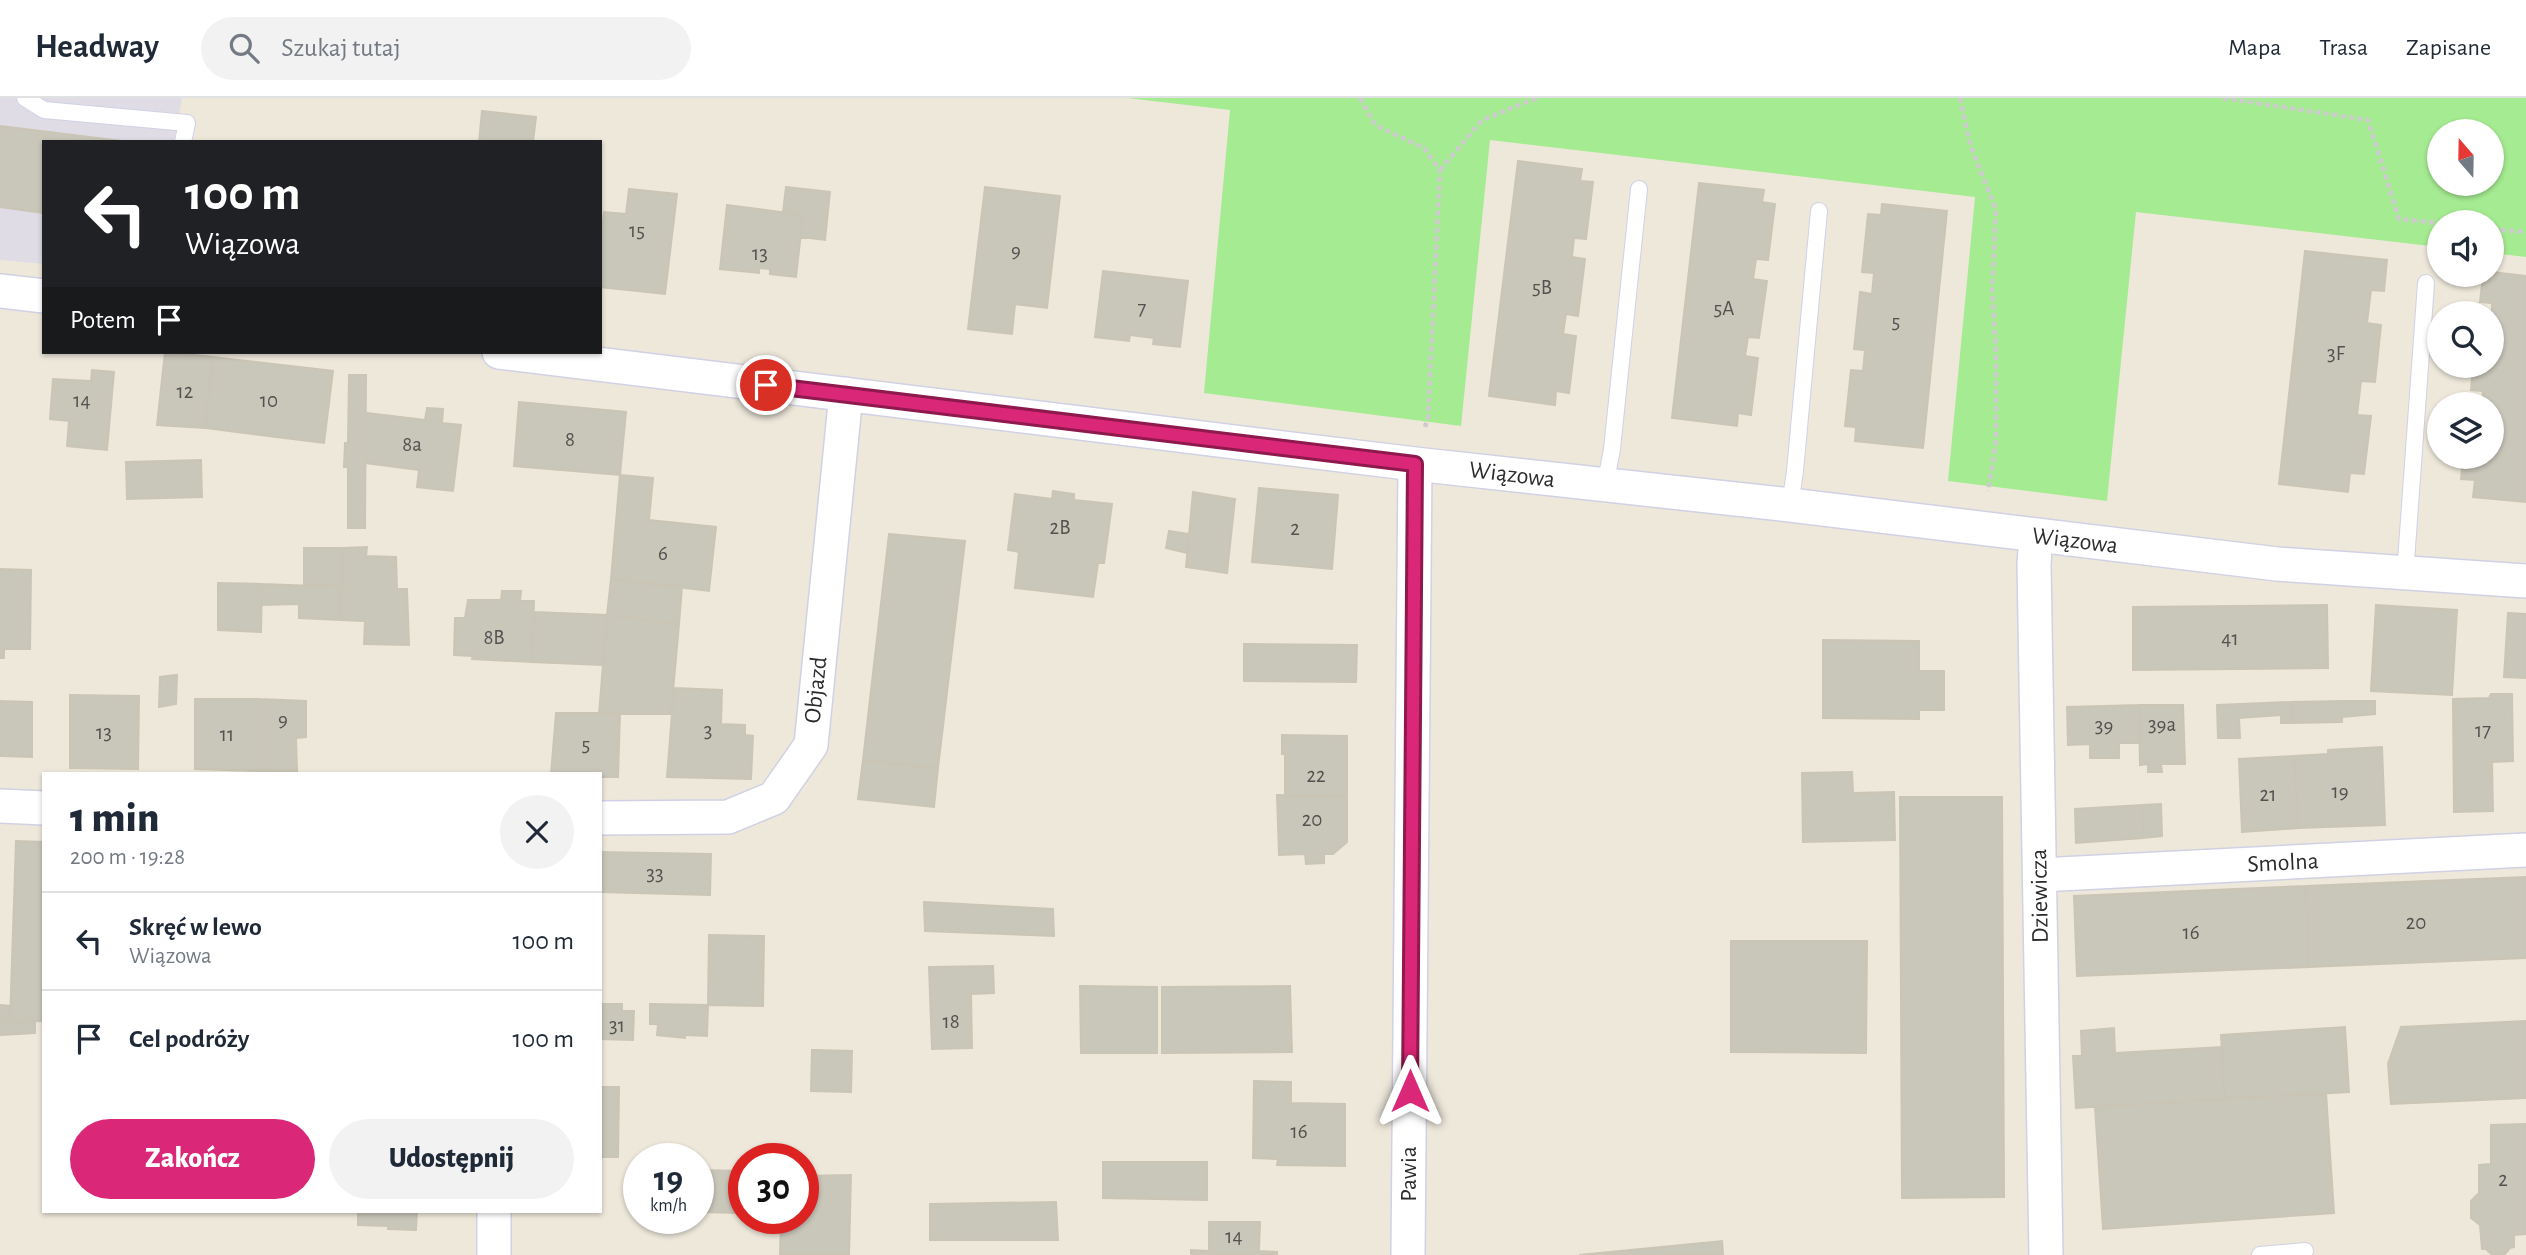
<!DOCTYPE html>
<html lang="pl">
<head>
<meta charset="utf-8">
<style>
	body { margin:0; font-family:"Alegreya Sans",sans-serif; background:#f2f2f3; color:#1f2937; height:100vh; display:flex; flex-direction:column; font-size:26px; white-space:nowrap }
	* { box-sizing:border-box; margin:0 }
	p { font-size:23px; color:#747a83 }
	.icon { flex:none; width:38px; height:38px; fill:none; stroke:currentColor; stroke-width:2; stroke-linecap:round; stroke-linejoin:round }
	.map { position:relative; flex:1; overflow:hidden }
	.details { position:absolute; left:42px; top:674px; width:560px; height:441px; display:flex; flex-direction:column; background:#fff; border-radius:0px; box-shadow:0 2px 5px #0004 }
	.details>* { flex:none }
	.top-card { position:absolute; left:42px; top:42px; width:560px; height:214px; border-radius:0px; box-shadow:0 2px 5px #0004; background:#202124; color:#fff; overflow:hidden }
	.needle { width:46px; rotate:340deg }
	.controls { position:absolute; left:2427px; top:21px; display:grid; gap:14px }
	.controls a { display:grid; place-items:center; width:77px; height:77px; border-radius:50%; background:#fff; box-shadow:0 2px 5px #0004; font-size:35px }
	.speed { position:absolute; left:623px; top:1045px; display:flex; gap:14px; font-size:35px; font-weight:700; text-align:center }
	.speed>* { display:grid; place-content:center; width:91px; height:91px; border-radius:50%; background:#fff; box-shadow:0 2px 5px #0004; line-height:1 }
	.speed small { font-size:18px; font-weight:400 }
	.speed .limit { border:10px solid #d22; background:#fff; color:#111 }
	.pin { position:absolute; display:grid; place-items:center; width:60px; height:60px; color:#fff; margin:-30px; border:4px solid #fff; border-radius:50%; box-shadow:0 2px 7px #0007 }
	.me { position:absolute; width:77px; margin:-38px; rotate:0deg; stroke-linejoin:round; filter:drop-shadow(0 0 5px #0008) }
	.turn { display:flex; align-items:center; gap:24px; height:147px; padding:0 28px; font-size:32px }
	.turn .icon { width:91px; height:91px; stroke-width:2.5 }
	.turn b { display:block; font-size:49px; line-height:60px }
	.then { display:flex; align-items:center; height:66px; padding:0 28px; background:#0003; gap:14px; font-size:26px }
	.round { display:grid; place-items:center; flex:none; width:74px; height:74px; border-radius:37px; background:#f2f2f3 }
	.overview { display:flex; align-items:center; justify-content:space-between; height:119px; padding:0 28px }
	h1 { font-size:42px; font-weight:800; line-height:52px }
	.button { display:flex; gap:14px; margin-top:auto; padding:14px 28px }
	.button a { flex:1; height:80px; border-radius:42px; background:#db2777; color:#fff; font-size:28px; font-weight:800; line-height:80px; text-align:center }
	.button a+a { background:#f2f2f3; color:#1f2937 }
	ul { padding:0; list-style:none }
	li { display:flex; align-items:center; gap:21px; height:98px; padding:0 28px; border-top:2px solid #e0e1e3 }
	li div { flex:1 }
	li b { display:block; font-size:26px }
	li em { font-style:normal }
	header { display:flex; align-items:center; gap:42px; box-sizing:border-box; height:98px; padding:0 35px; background:#fff; border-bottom:2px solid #e0e1e3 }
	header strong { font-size:33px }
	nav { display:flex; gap:38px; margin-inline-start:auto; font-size:24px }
	.search { width:490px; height:63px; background:#f2f2f3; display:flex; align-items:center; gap:18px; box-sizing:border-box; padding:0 24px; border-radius:38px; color:#747a83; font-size:26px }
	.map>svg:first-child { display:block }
	.industrial { fill:#e0dce6 }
	.green { fill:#a5eb91; fill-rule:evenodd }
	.building { fill:#c9c6ba; stroke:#cac5b4; stroke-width:2 }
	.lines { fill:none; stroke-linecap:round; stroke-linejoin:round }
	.service-casing { stroke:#d0d1e5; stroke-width:18 }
	.minor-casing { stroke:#d0d1e5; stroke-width:36 }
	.path { stroke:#ccc; stroke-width:4.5; stroke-dasharray:5 3.5; stroke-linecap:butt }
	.service { stroke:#fff; stroke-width:16 }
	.minor { stroke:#fff; stroke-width:33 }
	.route-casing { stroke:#8e194d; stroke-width:18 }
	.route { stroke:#db2777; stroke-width:12 }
	.labels { text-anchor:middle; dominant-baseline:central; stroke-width:7; stroke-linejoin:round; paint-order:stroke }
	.number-label { font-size:21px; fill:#52524f }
	.street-label { font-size:24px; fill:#2b2b2b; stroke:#fff }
</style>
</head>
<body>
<header>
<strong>Headway</strong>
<div class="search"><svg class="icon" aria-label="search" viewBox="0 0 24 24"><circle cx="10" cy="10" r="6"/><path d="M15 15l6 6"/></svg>Szukaj tutaj</div>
<nav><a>Mapa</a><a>Trasa</a><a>Zapisane</a></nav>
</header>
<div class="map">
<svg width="2526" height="1157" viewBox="0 0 2526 1157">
	<rect width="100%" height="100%" fill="#eee8db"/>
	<path class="industrial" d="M0,0H182L174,44H44V166L0,162Z"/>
	<path class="green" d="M1127,0H2526V159L2492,155V124H2440L2439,149L2136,114L2107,403L1948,383L1975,99L1490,42L1461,328L1204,295L1230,12ZM2440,33H2492V86H2440Z"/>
	<path class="building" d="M482,13L536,19L533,44H479Z
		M0,28L130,44H44V115L0,109Z
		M1518,63L1582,71L1580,83L1593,84L1586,141L1574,140L1572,159L1585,161L1578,218L1566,216L1563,236L1576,238L1569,295L1556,293L1555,307L1489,298Z
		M1699,85L1764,92L1762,104L1775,106L1768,162L1756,161L1753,181L1767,183L1759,240L1748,239L1745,258L1758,260L1751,317L1738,315L1737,328L1672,320Z
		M786,89L830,94L825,142L800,139L803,117L783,114Z
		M985,89L1060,98L1047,210L1015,206L1012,236L968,231Z
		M629,91L677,96L665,196L600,189V149L604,114L626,116Z
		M1882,106L1947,113L1923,350L1855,343L1856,329L1845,328L1851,272L1863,273L1865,252L1854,251L1860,194L1872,196L1874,175L1862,174L1868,116L1881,117Z
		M727,107L803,117L796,179L770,176V171L759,170V175L720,171Z
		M2305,153L2387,162L2384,193L2371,192L2367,225L2381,227L2375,284L2361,283L2357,317L2371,318L2364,376L2350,375L2348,394L2279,386Z
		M1103,173L1188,183L1180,249L1153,246L1154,240L1130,237L1129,243L1095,239Z
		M2492,174L2526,178V404L2473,399L2475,382L2461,381L2463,359H2492V306H2482L2483,293L2471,292L2473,268H2492V205L2480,204L2483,177H2492Z
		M165,254L213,259L205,330L157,327Z
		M213,259L333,273L324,345L205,330Z
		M92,272L114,274L107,352L67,348L69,323L50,321L53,281L91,283Z
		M349,277H366L365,430H348V369H344L345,345H348Z
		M519,304L626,314L620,377L514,368Z
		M427,310L443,311L442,325L461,327L453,393L417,389L419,372L366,365V315L425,322Z
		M201,362L202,399L127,401L126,364Z
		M620,377L653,380L649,422L716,429L709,493L611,481Z
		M1259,390L1338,397L1332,471L1252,464Z
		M1053,393L1074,396V402L1112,406L1104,465H1098L1093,499L1015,490L1019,454L1008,452L1015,396L1052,401Z
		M1193,394L1235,401L1227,475L1186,469Z
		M1169,433L1189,436L1187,455L1166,450Z
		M889,436L965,443L938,670L863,662Z
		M367,449L366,458L396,459L397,491H407L409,547L364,546L365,523L340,522L343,450Z
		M304,450H343L342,489L304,486Z
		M0,471L31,472L30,551H4V560H0Z
		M611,481L682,489L679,526L607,517Z
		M218,485L262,486L261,534L218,532Z
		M262,486L342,489L340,522L299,520V506L262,507Z
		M502,493H521L520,503H534L532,564L472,561L473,558L454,557L455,520H465L468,502H501Z
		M2327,507L2328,570L2133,572V509Z
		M2376,507L2457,512L2452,597L2371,593Z
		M534,514L607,517L603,567L532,564Z
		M2508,515L2526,516V580L2504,579Z
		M607,517L679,526L671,616H599Z
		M1823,542L1919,543V573H1944V612H1919V621L1823,620Z
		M1244,546L1357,547L1356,584L1244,583Z
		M177,577L176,606L159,609L160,579Z
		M674,590L722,592L721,626L745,627V637L753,638L751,681L667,679Z
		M2491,596H2512L2513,663L2492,664L2493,713L2454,714L2453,601L2489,600Z
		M70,597L139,598L138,671L70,670Z
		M195,601H259V673L195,671Z
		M259,601L306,603V639L296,640L297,673H259Z
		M0,603L32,604V659L0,658Z
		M2344,603H2375V616L2342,619V624L2292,625L2291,604Z
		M2291,604L2292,625H2281V617L2239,620L2240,640H2218L2217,607Z
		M2139,607H2183L2185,666H2161L2162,674H2148V666L2140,667Z
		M2139,607L2140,645H2119V660H2090V646L2068,647L2067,609Z
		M556,615H620L618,679H600V676H551Z
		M1282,637L1347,638V699L1285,698V656H1282Z
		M2382,649L2385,727L2299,730L2294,658L2328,656V652Z
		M2294,658L2299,730L2242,734L2239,661Z
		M863,662L938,670L934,709L858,701Z
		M1852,674L1853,695L1894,694L1895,742L1803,744L1802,675Z
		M1277,697L1347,699V744L1333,756H1324V765L1306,766L1305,756L1279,757Z
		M1900,699H2002L2004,1099L1902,1100Z
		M2161,706L2162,738L2143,740L2142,707Z
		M2142,707L2143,740L2076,745L2075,711Z
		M16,743L44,744V923L10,924Z
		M600,754L711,756L710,797L600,794Z
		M2526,779V860L2309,869L2306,788Z
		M2306,788L2309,869L2077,878L2074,798Z
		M924,804L1053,811L1054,838L925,833Z
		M709,837L764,838L763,908L708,907Z
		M1731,843H1867L1866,955L1731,954Z
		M993,868L994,895L971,896L972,950L932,951L929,869Z
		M1080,888L1157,889V955H1081Z
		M1290,888L1292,954L1162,955V889Z
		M600,906H622V913H634L633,942L600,941Z
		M650,906L708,907L707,938L685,937V940L657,937L658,926H650Z
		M0,907L11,908L10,924H0Z
		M35,923V935L0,937V924Z
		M2526,923V1000L2391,1006L2388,966L2401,929Z
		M2345,929L2349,994L2225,1001L2221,937Z
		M2114,930L2115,955L2222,949L2225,1001L2076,1010L2073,958H2082L2081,933Z
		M812,952L852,953L851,994L811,993Z
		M1254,983L1291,984V1005L1345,1006V1068L1277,1067L1278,1061L1253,1060Z
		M600,989H619L618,1059H600Z
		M2326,995L2334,1115L2103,1131L2095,1009Z
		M2526,1026V1136L2514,1137V1149L2510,1150L2504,1157H2492L2486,1151H2482L2480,1127L2471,1120V1103L2479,1095V1067L2491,1066V1027Z
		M1103,1064H1207V1102L1103,1100Z
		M699,1072L740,1073L739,1115L698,1114Z
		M851,1077L849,1157H780L781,1120H803V1078Z
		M1056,1104L1058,1142H930V1106Z
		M358,1113H417L416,1132L388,1131V1128L358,1127Z
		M1209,1124H1260L1259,1153L1277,1154V1157H1191V1152L1209,1153Z
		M1722,1143L1723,1157H1579Z"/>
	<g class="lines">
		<defs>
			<path id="service" d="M25,0L44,12L187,25L183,44
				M1605,388L1612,351L1639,91
				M1790,407L1795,373L1819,113
				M2405,477L2426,185
				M2260,1157L2305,1153"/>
			<path id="minor" d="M0,193L44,198
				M499,254L1415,366L1790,407L2277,466L2526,483
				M2036,439L2034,466L2046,1157
				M0,708L44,710
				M600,720L728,719L774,700L811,647L846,296
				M2040,777L2526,752
				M494,1157V1113
				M1408,1157L1415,366"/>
		</defs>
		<use href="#service" class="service-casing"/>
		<use href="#minor" class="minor-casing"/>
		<path class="path" d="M1360,0L1375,27L1424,50L1440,72L1428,319L1425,329
			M1960,0L1970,46L1996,112L1992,191L1996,253V344L1988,393
			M2223,0L2368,22L2399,121L2440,125
			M1440,72L1482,22L1537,0
			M2492,131L2526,134"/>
		<use href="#service" class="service"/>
		<use href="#minor" class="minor"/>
	</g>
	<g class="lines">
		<defs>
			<path id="route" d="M766,287L1415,366L1410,993"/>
		</defs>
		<use href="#route" class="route-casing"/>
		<use href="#route" class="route"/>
	</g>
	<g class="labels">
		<g class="number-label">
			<text x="637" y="132">15</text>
			<text x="1016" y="152">9</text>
			<text x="760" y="155">13</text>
			<text x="1542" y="189">5B</text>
			<text x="1142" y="210">7</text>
			<text x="1724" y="210">5A</text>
			<text x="1896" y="223">5</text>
			<text x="2336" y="255">3F</text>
			<text x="185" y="293">12</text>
			<text x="82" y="302">14</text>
			<text x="269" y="302">10</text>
			<text x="570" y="341">8</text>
			<text x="412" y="346">8a</text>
			<text x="1060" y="429">2B</text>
			<text x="1295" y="430">2</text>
			<text x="663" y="455">6</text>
			<text x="494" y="539">8B</text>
			<text x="2230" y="540">41</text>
			<text x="283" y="621">9</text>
			<text x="2162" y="626">39a</text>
			<text x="2104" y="627">39</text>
			<text x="708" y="632">3</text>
			<text x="2483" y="632">17</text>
			<text x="104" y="634">13</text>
			<text x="227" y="636">11</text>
			<text x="586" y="646">5</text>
			<text x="1316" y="677">22</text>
			<text x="2340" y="693">19</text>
			<text x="2268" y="696">21</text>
			<text x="1312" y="721">20</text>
			<text x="655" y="775">33</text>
			<text x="2416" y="824">20</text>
			<text x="2191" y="834">16</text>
			<text x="951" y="923">18</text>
			<text x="617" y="927">31</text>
			<text x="1299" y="1033">16</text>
			<text x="2503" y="1081">2</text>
			<text x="1234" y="1138">14</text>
		</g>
		<g class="street-label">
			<text transform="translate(1512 377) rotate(7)">Wiązowa</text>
			<text transform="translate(2075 443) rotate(7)">Wiązowa</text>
			<text transform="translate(816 592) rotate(-84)">Objazd</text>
			<text transform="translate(2283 765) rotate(-3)">Smolna</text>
			<text transform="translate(2040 798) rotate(-91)">Dziewicza</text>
			<text transform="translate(1409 1076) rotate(-90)">Pawia</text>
		</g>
	</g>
</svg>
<div class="controls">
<a><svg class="needle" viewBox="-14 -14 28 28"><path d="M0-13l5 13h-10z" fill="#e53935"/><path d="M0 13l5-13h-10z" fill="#747a83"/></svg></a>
<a><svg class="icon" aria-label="sound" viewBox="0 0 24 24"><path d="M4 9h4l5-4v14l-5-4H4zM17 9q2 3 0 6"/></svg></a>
<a><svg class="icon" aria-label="search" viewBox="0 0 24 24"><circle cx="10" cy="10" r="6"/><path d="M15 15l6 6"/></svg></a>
<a><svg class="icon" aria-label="layers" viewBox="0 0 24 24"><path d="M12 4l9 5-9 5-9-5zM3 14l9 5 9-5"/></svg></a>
</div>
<div class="speed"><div>19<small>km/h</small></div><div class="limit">30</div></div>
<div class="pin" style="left:766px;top:287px;background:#d93025"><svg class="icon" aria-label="arrive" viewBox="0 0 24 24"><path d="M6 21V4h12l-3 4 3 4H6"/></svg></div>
<svg class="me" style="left:1410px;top:993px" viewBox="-20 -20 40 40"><path d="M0-17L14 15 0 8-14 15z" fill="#db2777" stroke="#fff" stroke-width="4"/></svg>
<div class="top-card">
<div class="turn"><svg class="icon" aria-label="left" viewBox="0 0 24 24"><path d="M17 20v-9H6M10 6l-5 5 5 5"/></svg><div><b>100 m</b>Wiązowa</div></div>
<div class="then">Potem<svg class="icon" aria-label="arrive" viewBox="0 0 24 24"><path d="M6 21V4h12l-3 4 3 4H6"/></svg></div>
</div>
<section class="details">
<div class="overview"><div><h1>1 min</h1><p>200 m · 19:28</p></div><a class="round"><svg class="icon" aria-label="close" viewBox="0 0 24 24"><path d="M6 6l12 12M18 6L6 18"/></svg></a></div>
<ul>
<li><svg class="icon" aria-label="left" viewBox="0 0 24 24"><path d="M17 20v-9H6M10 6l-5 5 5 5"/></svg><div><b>Skręć w lewo</b><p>Wiązowa</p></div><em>100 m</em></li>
<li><svg class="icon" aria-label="arrive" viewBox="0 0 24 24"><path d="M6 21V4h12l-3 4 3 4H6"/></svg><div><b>Cel podróży</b></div><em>100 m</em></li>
</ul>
<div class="button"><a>Zakończ</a><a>Udostępnij</a></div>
</section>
</div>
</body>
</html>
